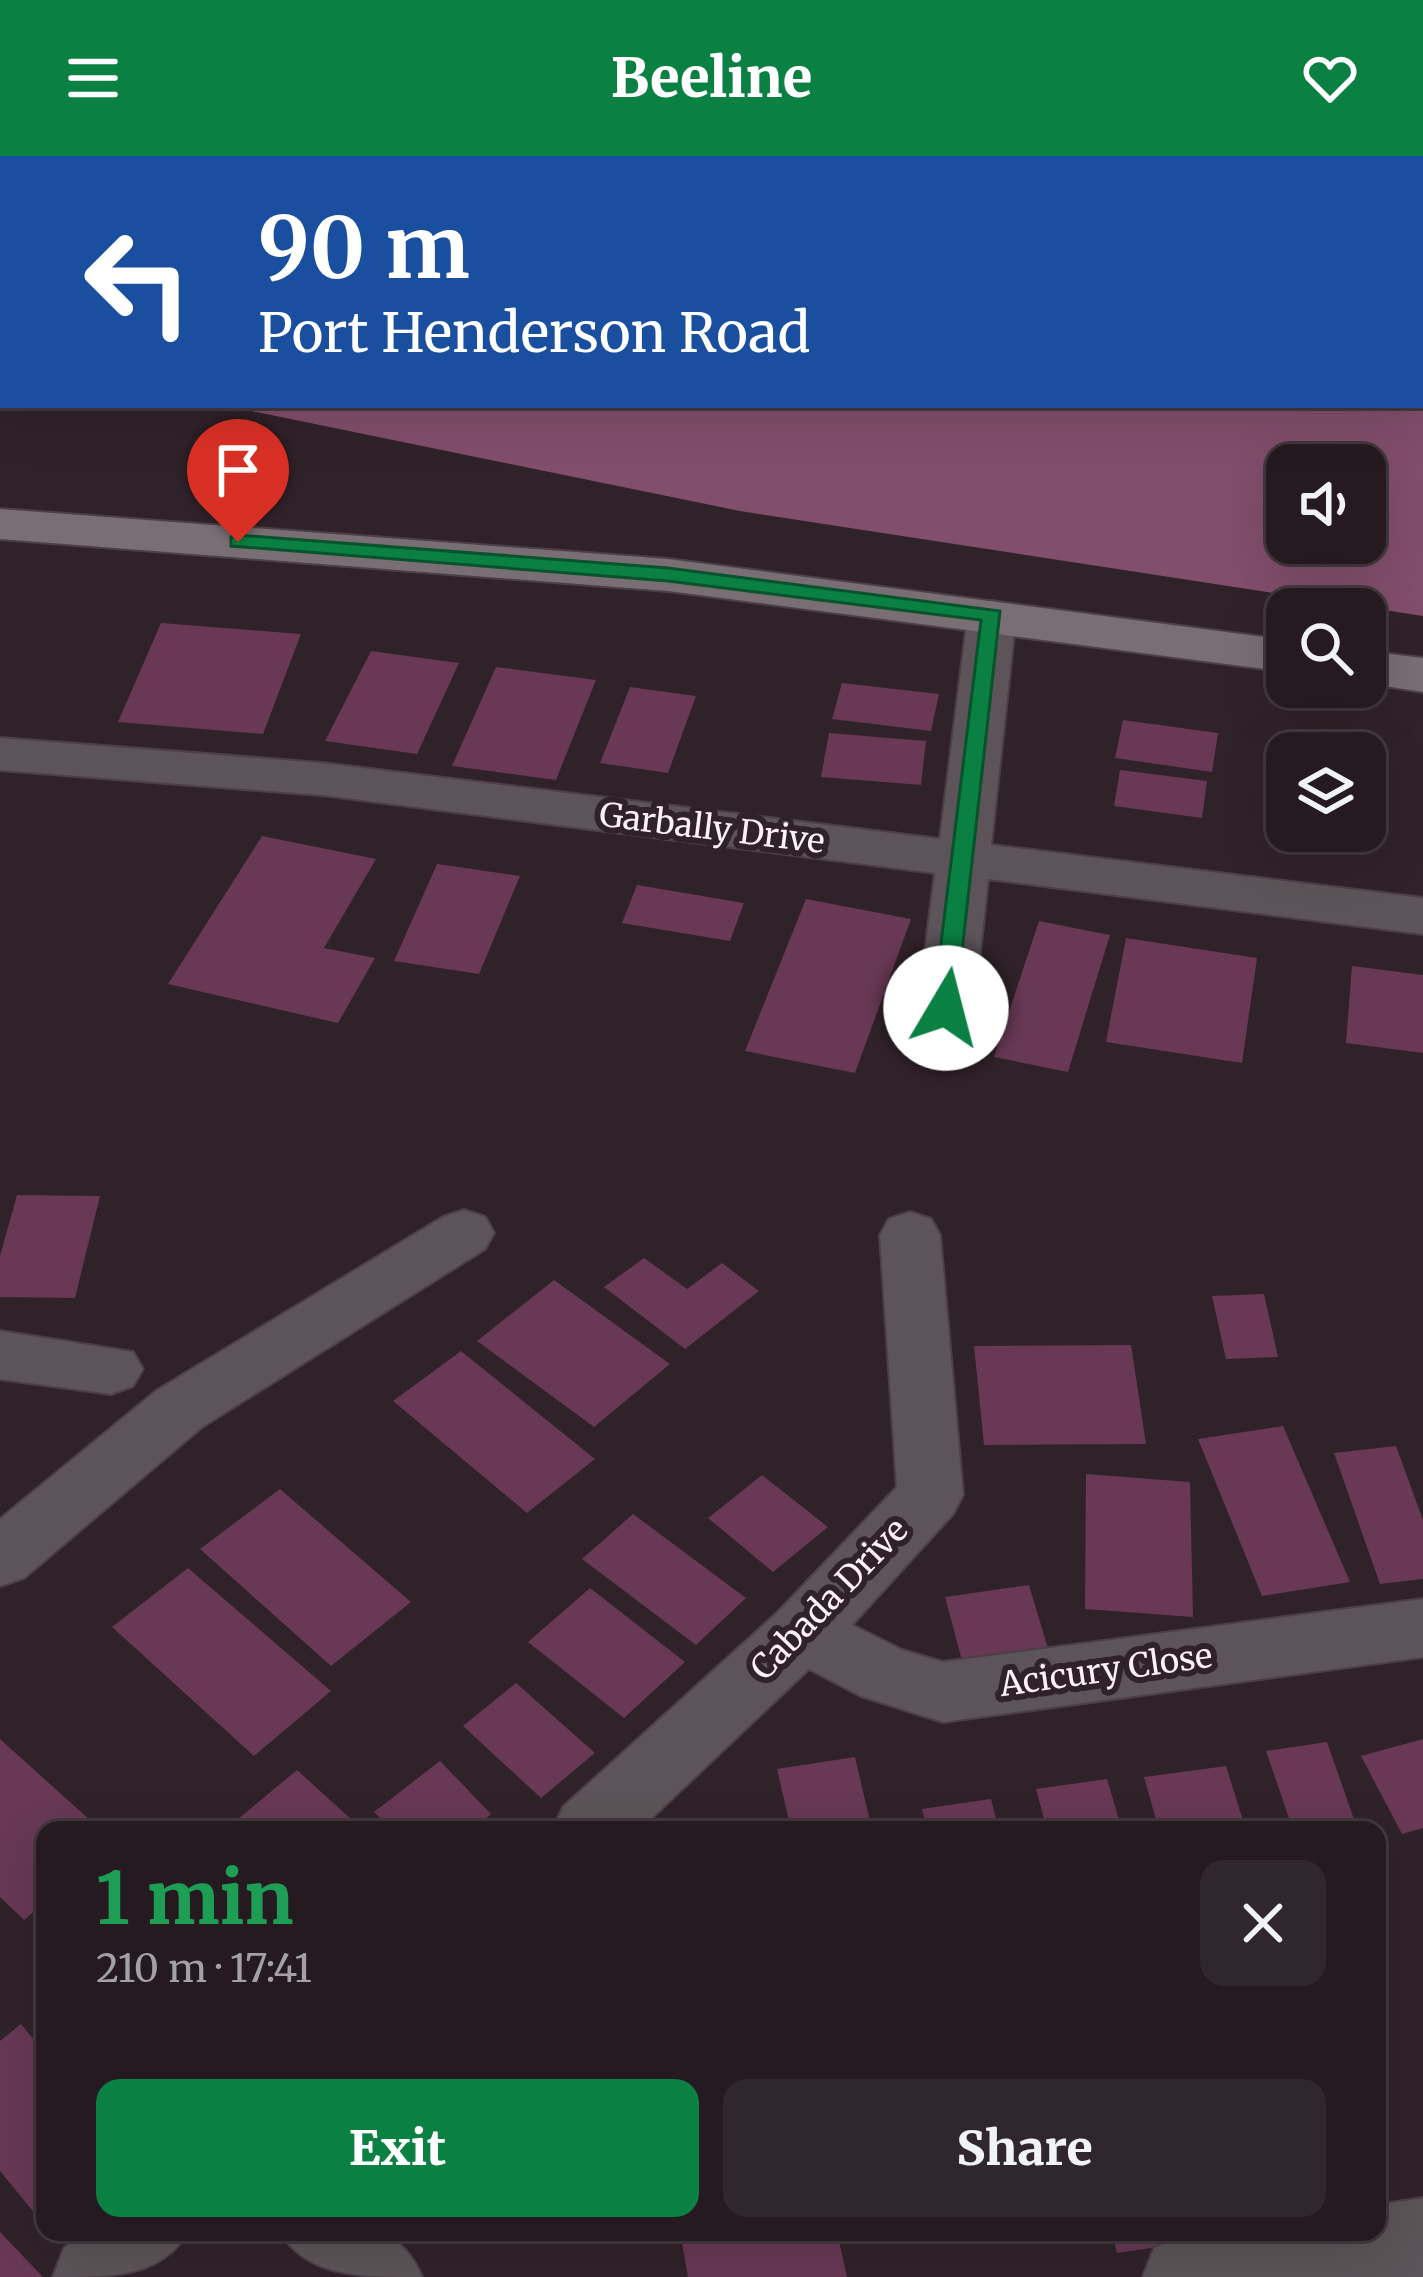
<!DOCTYPE html>
<html lang="en">
<head>
<meta charset="utf-8">
<style>
	body { margin:0; font-family:Merriweather,serif; background:#30272c; color:#f1f3f6; height:100vh; display:flex; flex-direction:column; font-size:45px; white-space:nowrap }
	* { box-sizing:border-box; margin:0 }
	p { font-size:39px; color:#a3a1a4 }
	.icon { flex:none; width:66px; height:66px; fill:none; stroke:currentColor; stroke-width:2; stroke-linecap:round; stroke-linejoin:round }
	.map { position:relative; flex:1; overflow:hidden }
	.sheet { position:absolute; left:36px; top:1665px; width:1350px; height:420px; display:flex; flex-direction:column; background:#241a1f; border-radius:24px; box-shadow:0 12px 48px #0002,0 0 0 3px #41383d }
	.sheet>* { flex:none }
	.hud { position:absolute; left:0px; top:0px; width:1425px; height:252px; box-shadow:0 12px 48px #0002,0 0 0 3px #41383d; background:#1a4fa0; color:#fff; overflow:hidden }
	.tools { position:absolute; left:1266px; top:288px; display:grid; gap:24px }
	.tools a { display:grid; place-items:center; width:120px; height:120px; border-radius:24px; background:#241a1f; box-shadow:0 12px 48px #0002,0 0 0 3px #41383d; font-size:60px }
	.pin { position:absolute; display:grid; place-items:center; width:102px; height:102px; color:#fff; margin:-123px -51px; border-radius:50% 50% 50% 0; rotate:-45deg; box-shadow:0 0 12px #0007 }
	.pin .icon { rotate:45deg }
	.me { position:absolute; width:132px; margin:-66px; rotate:8deg; stroke-linejoin:round; filter:drop-shadow(0 0 9px #0008) }
	.turn { display:flex; align-items:center; gap:42px; height:252px; padding:0 60px; font-size:54px }
	.turn .icon { width:156px; height:156px; stroke-width:2.5 }
	.turn b { display:block; font-size:84px; line-height:102px }
	.round { display:grid; place-items:center; flex:none; width:126px; height:126px; border-radius:24px; background:#30272c }
	.summary { display:flex; align-items:center; justify-content:space-between; height:204px; padding:0 60px }
	h1 { font-size:72px; font-weight:800; line-height:90px; color:#1e9e55 }
	.button { display:flex; gap:24px; margin-top:auto; padding:24px 60px }
	.button a { flex:1; height:138px; border-radius:24px; background:#0b8043; color:#fff; font-size:48px; font-weight:800; line-height:138px; text-align:center }
	.button a+a { background:#30272c; color:#f1f3f6 }
	header { display:flex; justify-content:space-between; align-items:center; height:156px; padding:0 60px; background:#0b8043; color:#fff; font-size:54px; font-weight:800 }
	.map>svg:first-child { display:block }
	.water { fill:#814e6b; fill-rule:evenodd }
	.building { fill:#683854 }
	.lines { fill:none; stroke-linecap:round; stroke-linejoin:round }
	.street-casing { stroke:#4c3f46; stroke-width:4 }
	.secondary-casing { stroke:#4c3f46; stroke-width:4 }
	.street { fill:#5c5458; fill-rule:evenodd }
	.secondary { fill:#796e74; fill-rule:evenodd }
	.route { fill:#0b8043; stroke:#07532c; stroke-width:3 }
	.labels { text-anchor:middle; dominant-baseline:central; stroke-width:12; stroke-linejoin:round; paint-order:stroke }
	.street-label { font-size:33px; fill:#fbf1f6; stroke:#302229 }
</style>
</head>
<body>
<header><svg class="icon" aria-label="menu" viewBox="0 0 24 24"><path d="M4 6h16M4 12h16M4 18h16"/></svg>Beeline<svg class="icon" aria-label="heart" viewBox="0 0 24 24"><path d="M12 20l-8-8c-3-5 5-10 8-4 3-6 11-1 8 4z"/></svg></header>
<div class="map">
<svg width="1423" height="2121" viewBox="0 0 1423 2121">
	<rect width="100%" height="100%" fill="#302229"/>
	<path class="water" d="M0,0H290L307,3H3V195Z
		M1423,206V460L740,355L222,249H1422ZM1287,309H1365V387H1287Z"/>
	<path class="building" d="M161,467L301,478L263,578L118,566Z
		M371,495L459,507L417,598L325,585Z
		M496,511L596,524L556,624L452,610Z
		M842,527L939,538L931,575L832,563Z
		M630,531L696,540L668,617L600,607Z
		M1123,564L1218,577L1212,616L1115,602Z
		M829,577L926,585L921,629L821,621Z
		M1120,614L1207,625L1202,662L1114,650Z
		M262,680L376,703L324,792L375,802L338,867L168,828Z
		M437,708L520,720L479,818L394,805Z
		M637,729L744,747L730,785L622,767Z
		M806,743L911,763L855,917L745,895Z
		M1039,765L1110,779L1068,916L994,901Z
		M1126,782L1257,802L1242,907L1106,886Z
		M1352,810L1423,819V897L1346,887Z
		M17,1039L100,1040L75,1142L0,1141V1100Z
		M644,1102L687,1133L722,1107L759,1135L685,1193L604,1131Z
		M554,1124L670,1208L594,1271L477,1185Z
		M1264,1138L1278,1201L1226,1203L1212,1140Z
		M1131,1189L1146,1288L984,1289L974,1190Z
		M461,1195L595,1303L527,1357L393,1245Z
		M1283,1270L1350,1426L1262,1440L1198,1283Z
		M1396,1290L1423,1364V1423L1380,1428L1334,1297Z
		M1086,1318L1190,1326L1193,1461L1085,1453Z
		M762,1319L828,1371L773,1416L708,1362Z
		M280,1333L411,1446L331,1510L200,1393Z
		M633,1358L746,1442L696,1489L582,1403Z
		M188,1412L331,1535L254,1600L112,1471Z
		M1029,1429L1050,1499L964,1512L945,1441Z
		M590,1432L685,1506L624,1562L528,1486Z
		M516,1527L595,1597L541,1642L463,1570Z
		M0,1583L101,1674H45V1746L24,1764L0,1741Z
		M1423,1583V1672L1402,1678L1361,1600Z
		M1327,1586L1355,1666L1293,1674L1266,1595Z
		M855,1601L872,1674H791L777,1613Z
		M440,1605L491,1658L471,1674H392L374,1656Z
		M1226,1610L1246,1674H1159L1144,1621Z
		M297,1614L363,1674H238L232,1668Z
		M1107,1623L1122,1674H1047L1036,1633Z
		M991,1643L999,1674H927L922,1653Z
		M21,1868L45,1897V2070L0,2015V1885Z
		M0,2076L43,2121H0Z
		M680,2076H837L847,2121H688Z
		M854,2076H924V2079L855,2085Z
		M1112,2076H1232L1234,2080L1117,2097Z"/>
	<g class="lines">
		<defs>
			<path id="street" d="M992,445L1009,449L1016,459L991,689L1423,742V778L988,723L974,852L966,866L946,871L926,866L918,852L935,717L322,639L0,614V582L322,607L940,683L968,459L975,449Z
				M464,1054L485,1061L494,1077L485,1093L202,1271L24,1422L0,1430V1363L156,1235L443,1061Z
				M910,1056L931,1063L940,1079L963,1339L953,1358L852,1469L902,1494L943,1506L1423,1443V1501L943,1566L861,1540L809,1513L639,1674H553L563,1651L778,1456L897,1331L880,1079L889,1063Z
				M0,1175L133,1196L143,1213L133,1230L111,1238L0,1223Z
				M1423,2042V2121H1143L1154,2092L1183,2081L1377,2076V2049Z
				M85,2076H188C161,2121 114,2121 53,2121L64,2092Z
				M280,2076C341,2076 395,2056 422,2121C360,2121 307,2121 280,2076Z"/>
			<path id="secondary" d="M0,353L668,403L1287,484V516L668,435L0,383Z
				M1365,495L1423,502V536L1365,527Z"/>
		</defs>
		<use href="#street" class="street-casing"/>
		<use href="#secondary" class="secondary-casing"/>
		<use href="#street" class="street"/>
		<use href="#secondary" class="secondary"/>
	</g>
	<path class="route" d="M238,379L668,412L1000,455L955,858H937L933,852L981,464L668,425L231,390V381Z"/>
	<g class="labels">
		<g class="street-label">
			<text transform="translate(712 672) rotate(7)">Garbally Drive</text>
			<text transform="translate(829 1443) rotate(-46)">Cabada Drive</text>
			<text transform="translate(1106 1514) rotate(-8)">Acicury Close</text>
		</g>
	</g>
</svg>
<div class="tools">
<a><svg class="icon" aria-label="sound" viewBox="0 0 24 24"><path d="M4 9h4l5-4v14l-5-4H4zM17 9q2 3 0 6"/></svg></a>
<a><svg class="icon" aria-label="search" viewBox="0 0 24 24"><circle cx="10" cy="10" r="6"/><path d="M15 15l6 6"/></svg></a>
<a><svg class="icon" aria-label="layers" viewBox="0 0 24 24"><path d="M12 4l9 5-9 5-9-5zM3 14l9 5 9-5"/></svg></a>
</div>
<div class="pin" style="left:238px;top:386px;background:#d93025"><svg class="icon" aria-label="arrive" viewBox="0 0 24 24"><path d="M6 21V4h12l-3 4 3 4H6"/></svg></div>
<svg class="me" style="left:946px;top:852px" viewBox="-20 -20 40 40"><circle r="19" fill="#fff"/><path d="M0-13L10 11 0 6-10 11z" fill="#0b8043"/></svg>
<div class="hud">
<div class="turn"><svg class="icon" aria-label="left" viewBox="0 0 24 24"><path d="M17 20v-9H6M10 6l-5 5 5 5"/></svg><div><b>90 m</b>Port Henderson Road</div></div>
</div>
<section class="sheet">
<div class="summary"><div><h1>1 min</h1><p>210 m · 17:41</p></div><a class="round"><svg class="icon" aria-label="close" viewBox="0 0 24 24"><path d="M6 6l12 12M18 6L6 18"/></svg></a></div>
<div class="button"><a>Exit</a><a>Share</a></div>
</section>
</div>
</body>
</html>
